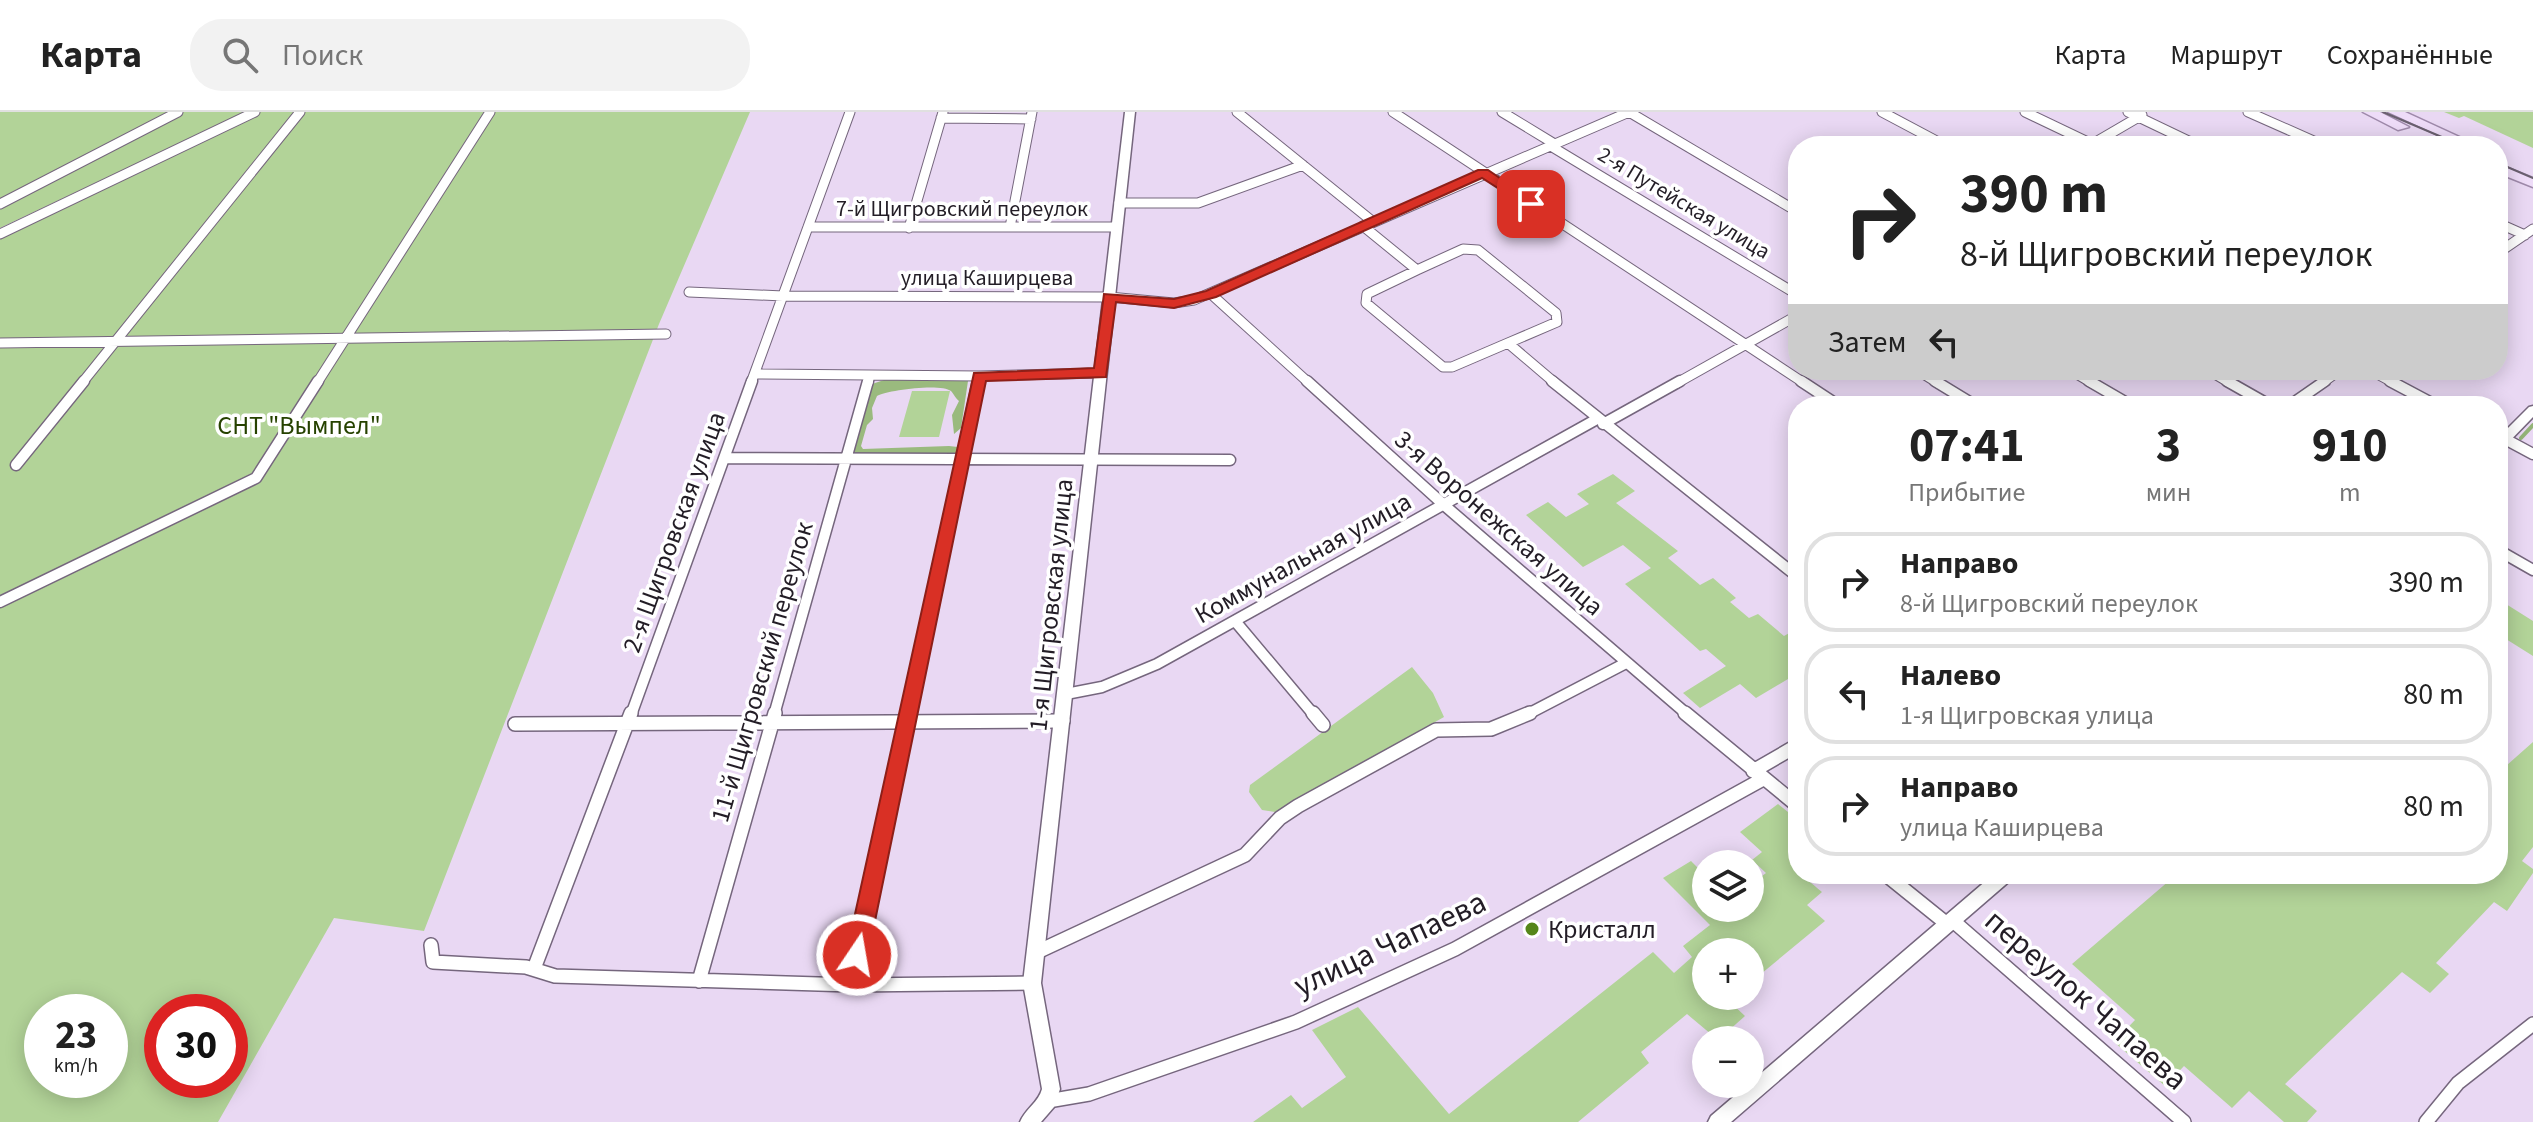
<!DOCTYPE html>
<html lang="ru">
<head>
<meta charset="utf-8">
<style>
	body { margin:0; font-family:"Source Sans 3",sans-serif; background:#f2f2f2; color:#222; height:100vh; display:flex; flex-direction:column; font-size:30px; white-space:nowrap }
	* { box-sizing:border-box; margin:0 }
	p { font-size:26px; color:#767676 }
	.icon { flex:none; width:44px; height:44px; fill:none; stroke:currentColor; stroke-width:2; stroke-linecap:round; stroke-linejoin:round }
	.map { position:relative; flex:1; overflow:hidden }
	.sheet { position:absolute; left:1788px; top:284px; width:720px; height:488px; display:flex; flex-direction:column; background:#fff; border-radius:32px; box-shadow:0 4px 20px #0003 }
	.sheet>* { flex:none }
	.hud { position:absolute; left:1788px; top:24px; width:720px; height:244px; border-radius:32px; box-shadow:0 4px 20px #0003; background:#fff; color:#222; overflow:hidden }
	.fabs { position:absolute; left:1692px; top:738px; display:grid; gap:16px }
	.fabs a { display:grid; place-items:center; width:72px; height:72px; border-radius:50%; background:#fff; box-shadow:0 4px 20px #0003; font-size:40px }
	.speed { position:absolute; left:24px; top:882px; display:flex; gap:16px; font-size:40px; font-weight:700; text-align:center }
	.speed>* { display:grid; place-content:center; width:104px; height:104px; border-radius:50%; background:#fff; box-shadow:0 4px 20px #0003; line-height:1 }
	.speed small { font-size:20px; font-weight:400 }
	.speed .limit { border:12px solid #d22; background:#fff; color:#111 }
	.pin { position:absolute; display:grid; place-items:center; width:68px; height:68px; color:#fff; margin:-34px; border-radius:16px; box-shadow:0 4px 12px #0006 }
	.me { position:absolute; width:88px; margin:-44px; rotate:12deg; stroke-linejoin:round; filter:drop-shadow(0 0 6px #0008) }
	.turn { display:flex; align-items:center; gap:28px; height:168px; padding:0 40px; font-size:36px }
	.turn .icon { width:104px; height:104px; stroke-width:2.5 }
	.turn b { display:block; font-size:56px; line-height:68px }
	.then { display:flex; align-items:center; height:76px; padding:0 40px; background:#0003; gap:16px; font-size:30px }
	.eta { display:flex; justify-content:space-evenly; align-items:center; height:136px; text-align:center }
	.eta b { font-size:48px; font-weight:700; line-height:56px }
	ul { padding:0; list-style:none }
	li { display:flex; align-items:center; gap:24px; height:100px; margin:0 16px 12px; padding:0 24px; border:4px solid #e0e0e0; border-radius:32px }
	li div { flex:1 }
	li b { display:block; font-size:30px }
	li em { font-style:normal }
	header { display:flex; align-items:center; gap:48px; box-sizing:border-box; height:112px; padding:0 40px; background:#fff; border-bottom:2px solid #e0e0e0 }
	header strong { font-size:38px }
	nav { display:flex; gap:44px; margin-inline-start:auto; font-size:28px }
	.search { width:560px; height:72px; background:#f2f2f2; display:flex; align-items:center; gap:20px; box-sizing:border-box; padding:0 28px; border-radius:32px; color:#767676; font-size:30px }
	.map>svg:first-child { display:block }
	.green { fill:#b2d398; fill-rule:evenodd }
	.forest { fill:#9aba7e }
	.lines { fill:none; stroke-linecap:round; stroke-linejoin:round }
	.stream { stroke:#93b377; stroke-width:4 }
	.minor-far2-casing { stroke:#75667d; stroke-width:11 }
	.minor-far1-casing { stroke:#75667d; stroke-width:13 }
	.minor-casing { stroke:#75667d; stroke-width:16 }
	.tertiary-casing { stroke:#75667d; stroke-width:3 }
	.primary-casing { stroke:#9f8aab; stroke-width:3 }
	.minor-far2 { stroke:#fff; stroke-width:9 }
	.minor-far1 { stroke:#fff; stroke-width:10 }
	.minor { stroke:#fff; stroke-width:13 }
	.tertiary { fill:#fff; fill-rule:evenodd }
	.primary { fill:#eedcf8; fill-rule:evenodd }
	.tram { stroke:#6a606f; stroke-width:2 }
	.route { fill:#d93025; stroke:#8d1f18; stroke-width:2 }
	.poi-dot { fill:#558619; stroke:#fff; stroke-width:3 }
	.labels { text-anchor:middle; dominant-baseline:central; stroke-width:7; stroke-linejoin:round; paint-order:stroke }
	.far-street-label { font-size:22px; fill:#231d26; stroke:#fff }
	.park-label { font-size:26px; fill:#264200; stroke:#fff }
	.street-label { font-size:26px; fill:#231d26; stroke:#fff }
	.poi-label { font-size:26px; fill:#231d26; stroke:#fff; text-anchor:start }
	.near-street-label { font-size:32px; fill:#231d26; stroke:#fff }
</style>
</head>
<body>
<header>
<strong>Карта</strong>
<div class="search"><svg class="icon" aria-label="search" viewBox="0 0 24 24"><circle cx="10" cy="10" r="6"/><path d="M15 15l6 6"/></svg>Поиск</div>
<nav><a>Карта</a><a>Маршрут</a><a>Сохранённые</a></nav>
</header>
<div class="map">
<svg width="2533" height="1010" viewBox="0 0 2533 1010">
	<rect width="100%" height="100%" fill="#e9d8f3"/>
	<path class="green" d="M0,0H246L0,116Z
		M259,0H750L659,212L424,819L334,806L218,1010H0V125ZM42,900H110V968H42ZM162,900H230V968H162Z
		M2444,0H2533V36L2464,4L2459,6Z
		M912,279H950L939,325H899Z
		M1613,362L1635,379L1616,391L1678,439L1668,446L1700,473L1713,466L1736,486L1730,490L1749,506L1758,502L1784,524L1798,516V561L1756,586L1740,572L1700,596L1683,581L1726,554L1706,537L1700,539L1625,472L1651,456L1623,433L1583,455L1526,403L1548,390L1566,405L1589,392L1577,382Z
		M2498,487L2533,509V544L2498,522Z
		M1412,555L1433,581L1444,605L1275,700L1262,698L1249,680L1250,673Z
		M2533,630V735L2522,749L2533,757V761L2507,799L2494,790L2436,851L2449,862L2430,881L2402,860L2285,972L2317,999L2307,1010H2284L2249,979L2232,996L2184,954L2165,974L2114,930L2135,908L2072,852L2177,762H2498V661Z
		M1778,692L1798,708V730L1794,733L1798,737C1798,767 1798,759 1822,780L1807,793L1825,809L1750,871V840H1706V884H1735L1729,889L1745,904L1718,928L1687,902L1641,940L1649,951L1578,1010H1253L1291,983L1302,996L1346,965L1312,918L1358,895L1449,1002L1653,840L1674,861L1692,845L1683,834L1710,813L1663,766L1691,749L1706,764V796H1750V773L1766,761L1752,748L1762,740L1740,720Z"/>
	<path class="forest" d="M887,267L968,269L961,316L954,322L952,303L959,289C955,286 954,282 951,279C941,271 887,278 877,284L872,296L873,307L867,313L861,334L863,337L949,334L958,335L956,342L854,343L850,339L872,272Z"/>
	<g class="lines">
		<path class="stream" d="M2498,317L2502,316
			M2521,326L2533,313"/>
		<defs>
			<path id="minor-far2" d="M1237,0L1372,109
				M1393,0L1804,271
				M1502,0L1553,31
				M1629,0L1798,100
				M1882,0L1946,34
				M2025,0L2092,32
				M2128,0L2199,34
				M2248,0L2325,34
				M941,6L1031,7
				M1549,33L1798,183
				M2089,34L2142,3
				M1119,91H1198L1303,53
				M0,92L178,0
				M2498,111L2525,123
				M1363,114L1417,158L1463,137L1478,138L1556,201L1557,210L1508,231
				M808,115H1116
				M1010,115L1032,0
				M909,116L943,0
				M0,122L255,0
				M2498,141L2533,117
				M1417,158L1367,182L1366,191L1443,255H1452L1508,231L1555,271
				M689,180L783,184L1109,185L1174,191L1194,188L1629,0
				M1211,182L1309,271
				M0,231L666,222
				M1917,258L1938,271
				M2070,258L2092,271
				M2208,258L2230,271
				M2370,258L2394,271
				M755,262L979,264L1101,261
				M82,271L300,0
				M317,271L490,0
				M751,271L850,0
				M868,271L870,263
				M978,271L979,264
				M1677,271L1798,203
				M2322,271L2340,258"/>
			<path id="minor-far1" d="M1307,269L1444,393L1688,603
				M1552,269L1798,465
				M1801,269L1839,294
				M1935,269L1976,294
				M2089,269L2132,294
				M2227,269L2271,294
				M2390,269L2437,294
				M2289,294L2325,269
				M1603,312L1680,269
				M2505,327L2533,342
				M725,346L1230,348
				M16,353L84,269
				M2498,438L2533,458
				M0,490L256,366L318,269
				M1235,509L1314,603
				M1066,582L1102,575L1157,552L1597,307
				M631,603L752,269
				M774,603L868,269
				M908,603L978,269
				M1526,603L1626,551"/>
			<path id="minor" d="M1313,601L1323,613
				M1685,601L1798,694
				M515,612L1063,609
				M1753,659L1798,633
				M1885,762L1947,812
				M1952,808L2184,1010
				M431,833L433,850L526,855L555,864L851,873L1032,871
				M1035,841L1245,743L1280,706L1298,694L1436,618L1491,617L1530,601
				M535,854L631,601
				M699,869L775,601
				M851,873L908,601
				M1048,989L1089,982L1296,910L1455,837L1763,667
				M2426,1010L2458,971L2533,912"/>
			<path id="tertiary" d="M1125,0H1135L1041,871L1060,977L1054,995L1041,1010H1020C1025,997 1039,990 1042,977L1023,871Z
				M2533,294V305L2502,337L2498,338V326L2529,295Z
				M1994,762H2014L2012,767L1731,1010H1708L1711,1004Z"/>
			<path id="primary" d="M2363,0H2380L2409,15L2398,18Z
				M2388,0H2405L2479,34H2462Z
				M2498,52L2533,66V75L2498,61Z"/>
		</defs>
		<use href="#minor-far2" class="minor-far2-casing"/>
		<use href="#minor-far1" class="minor-far1-casing"/>
		<use href="#minor" class="minor-casing"/>
		<use href="#tertiary" class="tertiary-casing"/>
		<use href="#primary" class="primary-casing"/>
		<use href="#minor-far2" class="minor-far2"/>
		<use href="#minor-far1" class="minor-far1"/>
		<use href="#minor" class="minor"/>
		<use href="#tertiary" class="tertiary"/>
		<use href="#primary" class="primary"/>
		<path class="tram" d="M2383,0L2463,34
			M2498,51L2533,66"/>
	</g>
	<path class="route" d="M1478,58H1488L1538,92L1527,95L1482,66L1216,185L1174,196L1116,190L1106,265L986,269L868,843L865,851L857,853L849,851L846,843L974,261L1094,256L1104,182L1174,187L1206,179Z"/>
	<circle class="poi-dot" cx="1532" cy="817" r="8"/>
	<g class="labels">
		<g class="far-street-label">
			<text transform="translate(1684 91) rotate(31)">2-я Путейская улица</text>
			<text x="962" y="97">7-й Щигровский переулок</text>
			<text x="987" y="166">улица Каширцева</text>
		</g>
		<g class="park-label">
			<text x="299" y="313">СНТ "Вымпел"</text>
		</g>
		<g class="street-label">
			<text transform="translate(1499 411) rotate(41)">3-я Воронежская улица</text>
			<text transform="translate(674 420) rotate(-70)">2-я Щигровская улица</text>
			<text transform="translate(1303 446) rotate(-29)">Коммунальная улица</text>
			<text transform="translate(1051 493) rotate(-84)">1-я Щигровская улица</text>
			<text transform="translate(762 560) rotate(-74)">11-й Щигровский переулок</text>
		</g>
		<g class="poi-label">
			<text x="1548" y="817">Кристалл</text>
		</g>
		<g class="near-street-label">
			<text transform="translate(1390 832) rotate(-25)">улица Чапаева</text>
			<text transform="translate(2086 888) rotate(41)">переулок Чапаева</text>
		</g>
	</g>
</svg>
<div class="fabs">
<a><svg class="icon" aria-label="layers" viewBox="0 0 24 24"><path d="M12 4l9 5-9 5-9-5zM3 14l9 5 9-5"/></svg></a>
<a>+</a>
<a>−</a>
</div>
<div class="speed"><div>23<small>km/h</small></div><div class="limit">30</div></div>
<div class="pin" style="left:1531px;top:92px;background:#d93025"><svg class="icon" aria-label="arrive" viewBox="0 0 24 24"><path d="M6 21V4h12l-3 4 3 4H6"/></svg></div>
<svg class="me" style="left:857px;top:843px" viewBox="-20 -20 40 40"><circle r="17" fill="#d93025" stroke="#fff" stroke-width="3"/><path d="M0-11L8 9 0 5-8 9z" fill="#fff"/></svg>
<div class="hud">
<div class="turn"><svg class="icon" aria-label="right" viewBox="0 0 24 24"><path d="M7 20v-9h11M14 6l5 5-5 5"/></svg><div><b>390 m</b>8-й Щигровский переулок</div></div>
<div class="then">Затем<svg class="icon" aria-label="left" viewBox="0 0 24 24"><path d="M17 20v-9H6M10 6l-5 5 5 5"/></svg></div>
</div>
<section class="sheet">
<div class="eta">
<div><b>07:41</b><p>Прибытие</p></div>
<div><b>3</b><p>мин</p></div>
<div><b>910</b><p>m</p></div>
</div>
<ul>
<li><svg class="icon" aria-label="right" viewBox="0 0 24 24"><path d="M7 20v-9h11M14 6l5 5-5 5"/></svg><div><b>Направо</b><p>8-й Щигровский переулок</p></div><em>390 m</em></li>
<li><svg class="icon" aria-label="left" viewBox="0 0 24 24"><path d="M17 20v-9H6M10 6l-5 5 5 5"/></svg><div><b>Налево</b><p>1-я Щигровская улица</p></div><em>80 m</em></li>
<li><svg class="icon" aria-label="right" viewBox="0 0 24 24"><path d="M7 20v-9h11M14 6l5 5-5 5"/></svg><div><b>Направо</b><p>улица Каширцева</p></div><em>80 m</em></li>
</ul>
</section>
</div>
</body>
</html>
